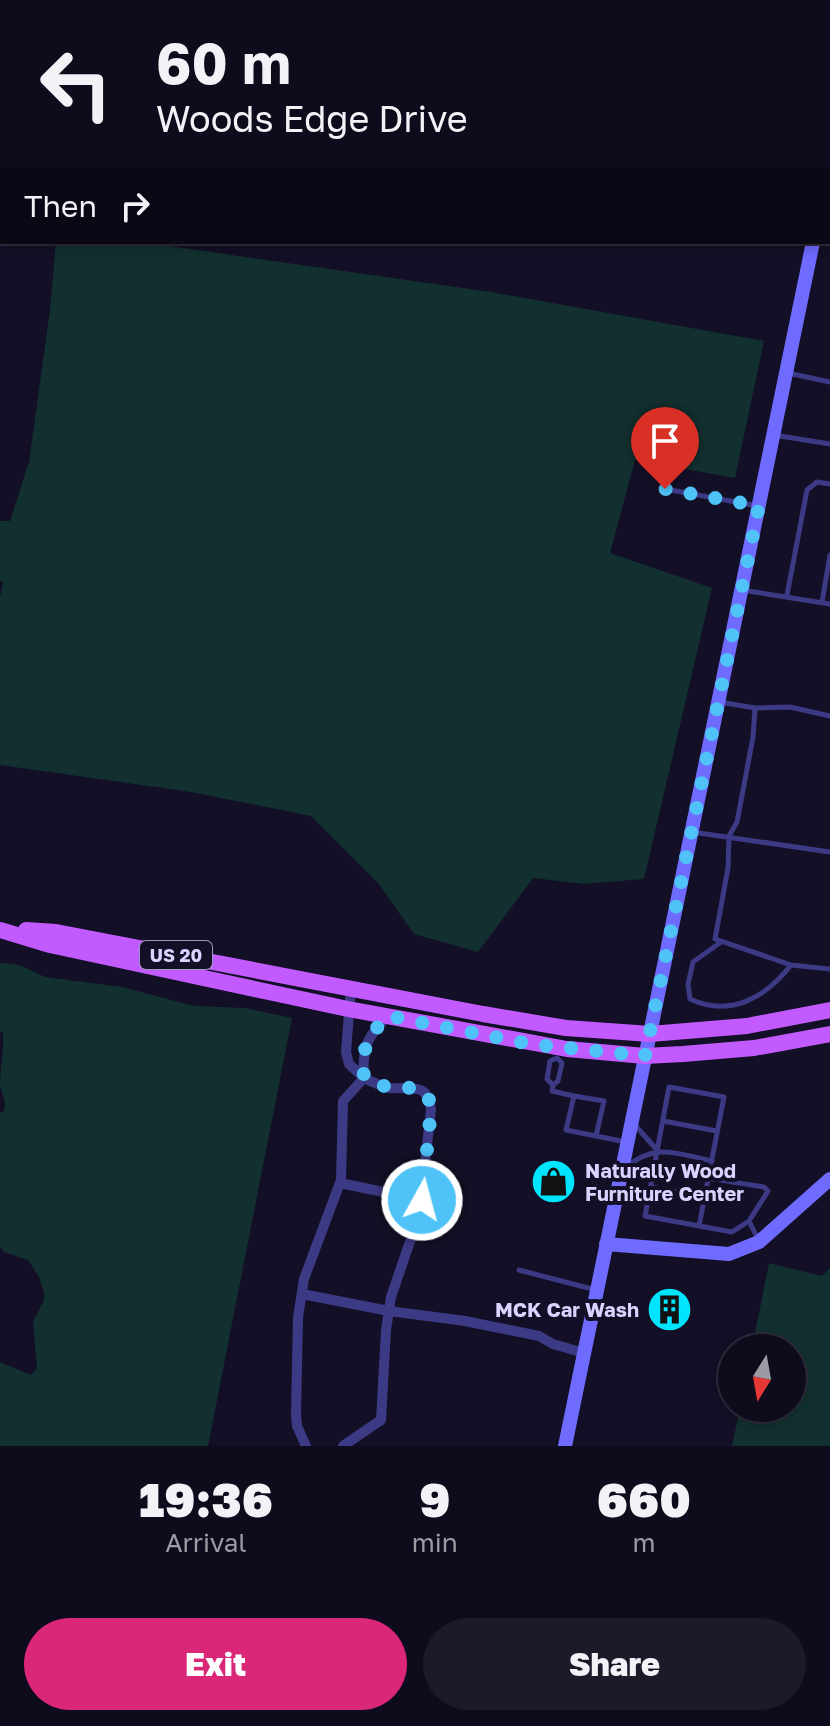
<!DOCTYPE html>
<html lang="en">
<head>
<meta charset="utf-8">
<style>
	body { margin:0; font-family:"Golos Text",sans-serif; background:#1c1929; color:#f1f3f6; height:100vh; display:flex; flex-direction:column; font-size:30px; white-space:nowrap }
	* { box-sizing:border-box; margin:0 }
	p { font-size:26px; color:#9b9ba3 }
	.icon { flex:none; width:44px; height:44px; fill:none; stroke:currentColor; stroke-width:2; stroke-linecap:round; stroke-linejoin:round }
	.map { position:relative; height:1446px; overflow:hidden }
	.sheet { display:flex; flex-direction:column; background:#0e0b1c; flex:1 }
	.sheet>* { flex:none }
	.banner { position:absolute; left:0px; top:0px; width:830px; height:244px; box-shadow:0 4px 12px #0003,0 0 0 2px #2e2b3b; background:#0e0b1c; color:#f1f3f6; overflow:hidden }
	.needle { width:52px; rotate:191deg }
	.tools { position:absolute; left:718px; top:1334px; display:grid; gap:16px }
	.tools a { display:grid; place-items:center; width:88px; height:88px; border-radius:50%; background:#0e0b1c; box-shadow:0 4px 12px #0003,0 0 0 2px #2e2b3b; font-size:40px }
	.pin { position:absolute; display:grid; place-items:center; width:68px; height:68px; color:#fff; margin:-82px -34px; border-radius:50% 50% 50% 0; rotate:-45deg; box-shadow:0 0 8px #0007 }
	.pin .icon { rotate:45deg }
	.me { position:absolute; width:88px; margin:-44px; rotate:7deg; stroke-linejoin:round; filter:drop-shadow(0 0 6px #0008) }
	.turn { display:flex; align-items:center; gap:28px; height:168px; padding:0 24px; font-size:36px }
	.turn .icon { width:104px; height:104px; stroke-width:2.5 }
	.turn b { display:block; font-size:56px; line-height:68px }
	.then { display:flex; align-items:center; height:76px; padding:0 24px; background:#0003; gap:16px; font-size:30px }
	.eta { display:flex; justify-content:space-evenly; align-items:center; height:136px; text-align:center }
	.eta b { font-size:48px; font-weight:800; line-height:56px }
	.cta { display:flex; gap:16px; margin-top:auto; padding:16px 24px }
	.cta a { flex:1; height:92px; border-radius:48px; background:#db2777; color:#fff; font-size:32px; font-weight:800; line-height:92px; text-align:center }
	.cta a+a { background:#1c1929; color:#f1f3f6 }
	.map>svg:first-child { display:block }
	.green { fill:#12302f }
	.lines { fill:none; stroke-linecap:round; stroke-linejoin:round }
	.lane { stroke:#3d3a85; stroke-width:5 }
	.street { stroke:#3d3a85; stroke-width:10 }
	.secondary { stroke:#6f6bff; stroke-width:14 }
	.primary { stroke:#c25bff; stroke-width:16 }
	.route { stroke:#4fc3f7; stroke-width:14; stroke-dasharray:0 25.2 }
	.labels { text-anchor:middle; dominant-baseline:central; stroke-width:8; stroke-linejoin:round; paint-order:stroke }
	.shield { fill:#130f26; stroke:#9e99be; stroke-width:2 }
	.shield-label { font-size:18px; font-weight:bold; fill:#d9d4ff }
	.poi-label { font-size:20px; font-weight:bold; fill:#d9d4ff; stroke:#130f26; text-anchor:start }
</style>
</head>
<body>
<div class="map">
<svg width="830" height="1446" viewBox="0 0 830 1446">
	<rect width="100%" height="100%" fill="#130f26"/>
	<path class="green" d="M56,242H158L169,246L491,292L764,341L735,478L635,460L610,553L712,588L644,879L584,884L533,878L478,952L414,934L378,883L311,816L191,792L0,765V597L3,582L0,581V521H10L29,462L50,310Z
		M0,963L20,965L45,977L122,987L194,1006L245,1008L292,1018L208,1446H0V1362L31,1375L37,1368L33,1322L44,1300V1292L39,1277L28,1260L4,1252L0,1247V1113L4,1111C7,1100 2,1096 0,1086C0,1069 4,1051 3,1033L0,1032Z
		M769,1263L822,1276L830,1268V1446H732L740,1408H792V1348H752Z"/>
	<g class="lines">
		<path class="lane" d="M788,373L830,382
			M774,435L830,444
			M665,489L758,506
			M742,590L830,604
			M787,595L807,490L817,482L830,484
			M822,602L830,555
			M719,702L755,708L790,707L830,716
			M755,708L753,737L737,822L729,836L728,868L715,939L791,965L830,969
			M692,832L830,852
			M721,942L693,962L688,984L690,999C731,1018 766,997 791,965
			M553,1085L558,1081L562,1063L557,1058L550,1061L547,1079L553,1085L552,1091L574,1096
			M663,1121L717,1131
			M634,1124L657,1150
			M596,1136L604,1101L574,1096L566,1130L626,1142
			M627,1167C655,1142 679,1154 712,1161
			M708,1178L764,1187L768,1191L749,1221L759,1241
			M651,1187L705,1197
			M699,1226L724,1097L669,1087L645,1216L732,1232L749,1221
			M519,1270L596,1290"/>
		<path class="street" d="M351,987L346,1052L349,1064L364,1078
			M364,1078C362,1047 366,1038 388,1016
			M340,1183L422,1200
			M302,1294L389,1311L465,1321L539,1336L553,1344L584,1353
			M306,1446L297,1426L296,1414L298,1317L304,1279L341,1180L343,1101L364,1078C372,1082 381,1086 390,1088C411,1090 428,1081 431,1110L419,1215L391,1297L386,1330L381,1420L343,1446"/>
		<path class="secondary" d="M828,167L830,158
			M606,1244L729,1254L759,1242L830,1179
			M565,1446L813,242"/>
		<path class="primary" d="M0,930L50,945L348,1009L567,1049L645,1056L683,1054L754,1048L830,1034
			M26,930L56,932L483,1014L566,1028L650,1034L747,1026L830,1010"/>
	</g>
	<g class="lines">
		<path class="route" d="M422,1200L431,1110C428,1081 411,1090 390,1087C381,1086 372,1082 364,1078C362,1047 366,1038 388,1016L530,1044L645,1056L759,506L665,489"/>
	</g>
	<defs>
		<symbol id="shop-disc" viewBox="-11 -11 22 22"><circle r="9.5" fill="#00e5ff" stroke="#130f26"/><path d="M-5-2.5h2.3a2.7 3.5 0 0 1 5.4 0H5L5.5 6h-11ZM-1.5-2.5h3a1.5 2.3 0 0 0-3 0Z" fill="#111"/></symbol>
		<symbol id="building-disc" viewBox="-11 -11 22 22"><circle r="9.5" fill="#00e5ff" stroke="#130f26"/><path d="M-4-6H4V6H1V3H-1V6H-4ZM-2.5-4.3h1.7v1.8h-1.7ZM.8-4.3h1.7v1.8H.8ZM-2.5-1h1.7V.8h-1.7ZM.8-1h1.7V.8H.8Z" fill="#111"/></symbol>
	</defs>
	<g fill-rule="evenodd">
		<use href="#shop-disc" x="528" y="1156" width="51" height="51"/>
		<use href="#building-disc" x="644" y="1284" width="51" height="51"/>
	</g>
	<g class="labels">
		<rect class="shield" x="140" y="941" width="72" height="28" rx="6"/>
		<g class="shield-label">
			<text x="176" y="955">US 20</text>
		</g>
		<g class="poi-label">
			<text x="585" y="1170">Naturally Wood<tspan x="585" dy="23">Furniture Center</tspan></text>
			<text x="639" y="1309" text-anchor="end">MCK Car Wash</text>
		</g>
	</g>
</svg>
<div class="tools">
<a><svg class="needle" viewBox="-14 -14 28 28"><path d="M0-13l5 13h-10z" fill="#e53935"/><path d="M0 13l5-13h-10z" fill="#9b9ba3"/></svg></a>
</div>
<div class="pin" style="left:665px;top:489px;background:#d93025"><svg class="icon" aria-label="arrive" viewBox="0 0 24 24"><path d="M6 21V4h12l-3 4 3 4H6"/></svg></div>
<svg class="me" style="left:422px;top:1200px" viewBox="-20 -20 40 40"><circle r="17" fill="#4fc3f7" stroke="#fff" stroke-width="3"/><path d="M0-11L8 9 0 5-8 9z" fill="#fff"/></svg>
<div class="banner">
<div class="turn"><svg class="icon" aria-label="left" viewBox="0 0 24 24"><path d="M17 20v-9H6M10 6l-5 5 5 5"/></svg><div><b>60 m</b>Woods Edge Drive</div></div>
<div class="then">Then<svg class="icon" aria-label="right" viewBox="0 0 24 24"><path d="M7 20v-9h11M14 6l5 5-5 5"/></svg></div>
</div>
</div>
<section class="sheet">
<div class="eta">
<div><b>19:36</b><p>Arrival</p></div>
<div><b>9</b><p>min</p></div>
<div><b>660</b><p>m</p></div>
</div>
<div class="cta"><a>Exit</a><a>Share</a></div>
</section>
</body>
</html>
